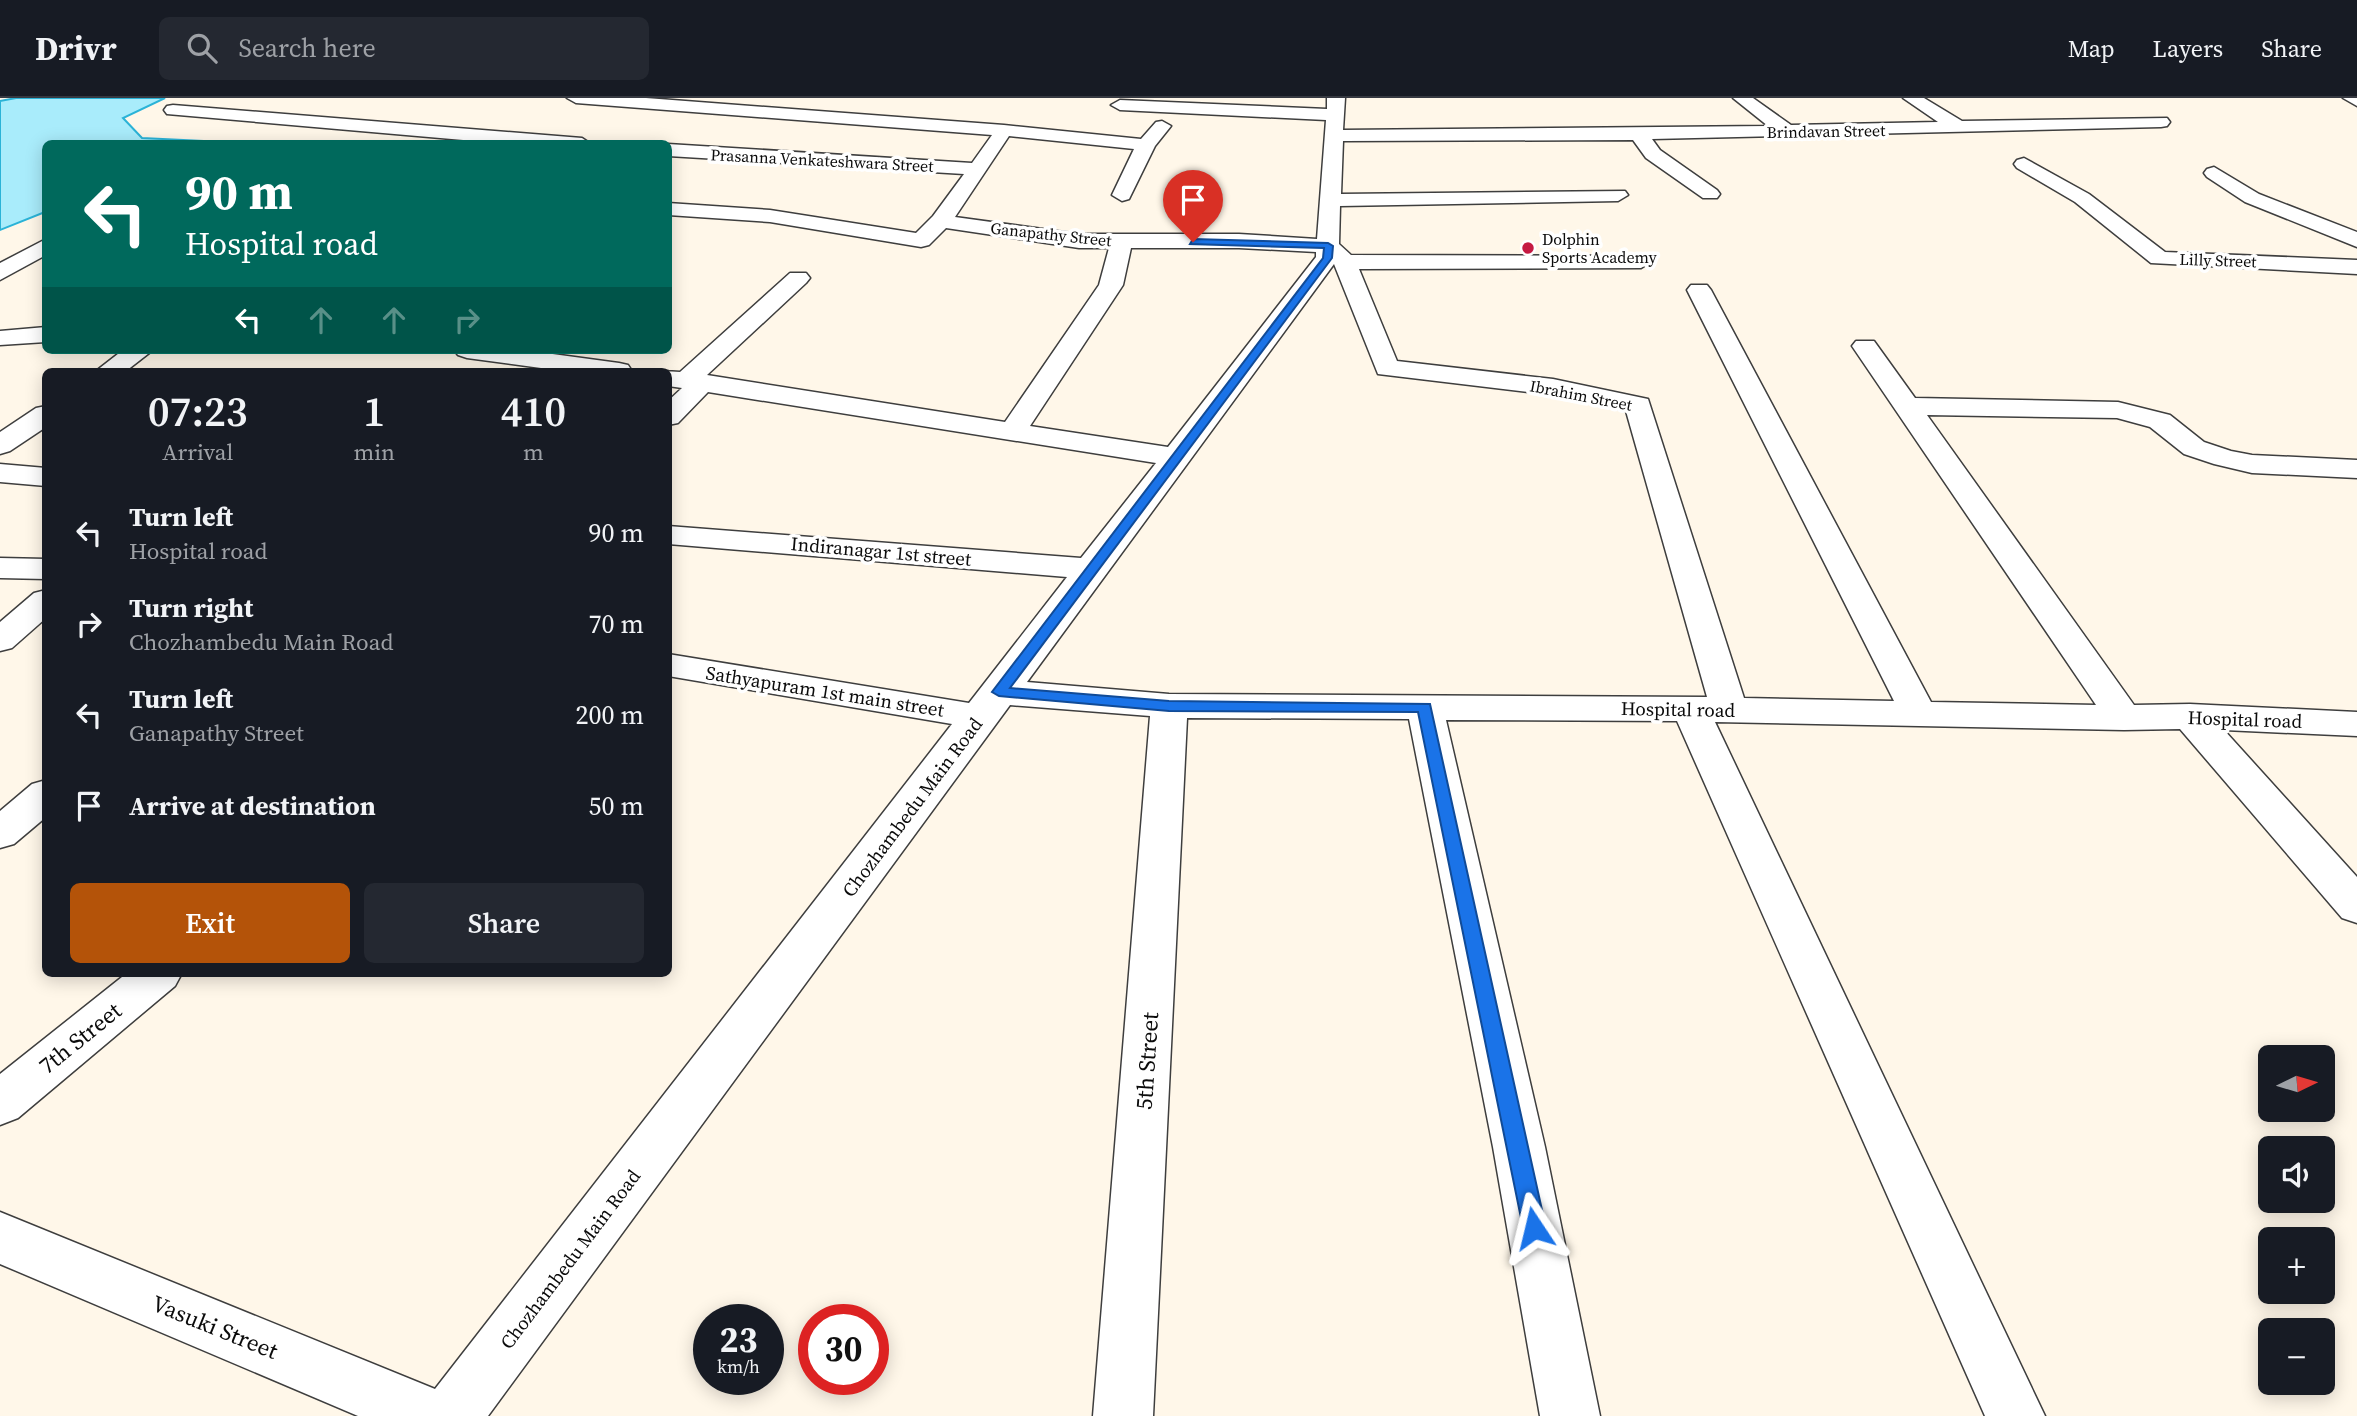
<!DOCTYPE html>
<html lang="en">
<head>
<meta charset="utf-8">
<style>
	body { margin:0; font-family:"Source Serif 4",serif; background:#242831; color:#f1f3f6; height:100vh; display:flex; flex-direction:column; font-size:26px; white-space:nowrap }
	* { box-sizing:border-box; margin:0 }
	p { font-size:23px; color:#9ea1a6 }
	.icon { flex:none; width:38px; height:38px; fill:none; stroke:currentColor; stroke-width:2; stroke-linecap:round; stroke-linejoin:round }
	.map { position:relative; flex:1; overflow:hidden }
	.sheet { position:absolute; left:42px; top:270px; width:630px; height:609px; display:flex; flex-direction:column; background:#171b24; border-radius:10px; box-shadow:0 4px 18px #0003 }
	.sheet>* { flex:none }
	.guide { position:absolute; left:42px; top:42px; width:630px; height:214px; border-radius:10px; box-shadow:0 4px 18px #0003; background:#00695c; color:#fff; overflow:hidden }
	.needle { width:46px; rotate:85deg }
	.buttons { position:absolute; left:2258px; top:947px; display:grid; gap:14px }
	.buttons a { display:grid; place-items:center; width:77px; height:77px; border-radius:10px; background:#171b24; box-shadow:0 4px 18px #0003; font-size:35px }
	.speed { position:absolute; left:693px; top:1206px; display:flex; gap:14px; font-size:35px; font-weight:700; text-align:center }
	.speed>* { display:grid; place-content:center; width:91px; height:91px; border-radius:50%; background:#171b24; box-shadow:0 4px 18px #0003; line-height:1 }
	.speed small { font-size:18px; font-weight:400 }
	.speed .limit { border:10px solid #d22; background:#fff; color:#111 }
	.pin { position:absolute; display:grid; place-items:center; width:60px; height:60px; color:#fff; margin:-72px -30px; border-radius:50% 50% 50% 0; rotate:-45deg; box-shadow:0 0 7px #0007 }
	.pin .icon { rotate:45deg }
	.me { position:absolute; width:77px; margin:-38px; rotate:350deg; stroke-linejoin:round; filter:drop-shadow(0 0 5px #0008) }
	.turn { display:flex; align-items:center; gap:24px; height:147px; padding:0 28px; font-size:32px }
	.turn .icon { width:91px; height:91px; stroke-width:2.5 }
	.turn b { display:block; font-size:49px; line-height:60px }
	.lanes { display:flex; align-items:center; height:66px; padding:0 28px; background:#0003; justify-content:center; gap:35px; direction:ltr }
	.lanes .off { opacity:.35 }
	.eta { display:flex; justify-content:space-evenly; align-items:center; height:119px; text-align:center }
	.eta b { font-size:42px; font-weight:600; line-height:49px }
	.action { display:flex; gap:14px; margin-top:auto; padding:14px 28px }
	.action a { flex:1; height:80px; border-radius:10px; background:#b45309; color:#fff; font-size:28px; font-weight:600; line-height:80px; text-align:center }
	.action a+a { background:#242831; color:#f1f3f6 }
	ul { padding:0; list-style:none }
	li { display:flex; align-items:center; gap:21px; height:91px; padding:0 28px }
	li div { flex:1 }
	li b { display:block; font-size:26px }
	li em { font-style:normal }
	header { display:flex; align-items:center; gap:42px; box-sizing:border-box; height:98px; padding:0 35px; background:#171b24; border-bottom:2px solid #363941 }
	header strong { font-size:33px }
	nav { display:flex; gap:38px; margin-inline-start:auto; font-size:24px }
	.search { width:490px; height:63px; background:#242831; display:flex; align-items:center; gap:18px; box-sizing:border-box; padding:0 24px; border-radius:10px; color:#9ea1a6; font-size:26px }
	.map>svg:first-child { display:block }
	.water { fill:#a9ecfb; stroke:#2bb3d7; stroke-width:2 }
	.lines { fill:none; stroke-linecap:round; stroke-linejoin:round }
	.minor-casing { stroke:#3e3e3e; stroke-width:3 }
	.minor { fill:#fff; fill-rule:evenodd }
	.route { fill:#1a73e8; stroke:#114b97; stroke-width:2 }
	.poi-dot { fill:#c51a42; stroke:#fff; stroke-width:2.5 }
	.labels { text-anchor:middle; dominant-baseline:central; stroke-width:7; stroke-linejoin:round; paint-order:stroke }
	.far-street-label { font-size:16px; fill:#0b0b0b; stroke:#fff }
	.far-poi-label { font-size:16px; fill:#0b0b0b; stroke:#fff; text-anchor:start }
	.street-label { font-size:19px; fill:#0b0b0b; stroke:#fff }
	.near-street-label { font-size:23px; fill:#0b0b0b; stroke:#fff }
</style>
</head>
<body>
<header>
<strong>Drivr</strong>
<div class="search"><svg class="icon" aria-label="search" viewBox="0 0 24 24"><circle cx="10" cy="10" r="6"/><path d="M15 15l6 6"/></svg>Search here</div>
<nav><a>Map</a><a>Layers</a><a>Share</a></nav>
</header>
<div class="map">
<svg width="2357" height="1318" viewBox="0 0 2357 1318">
	<rect width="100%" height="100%" fill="#fff7e9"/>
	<path class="water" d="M16,0H165L123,20L142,40L245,45L46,46L45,114L0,132V3Z"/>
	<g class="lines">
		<defs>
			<path id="minor" d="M567,0H646L1004,27L1141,41L1156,24L1162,23L1171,28L1155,48L1129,101L1122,103L1112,97L1134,51L1009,38L955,119L1079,136H1239L1317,141L1326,22L1120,12L1111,7L1120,2L1327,11V0H1345L1343,32L1768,28L1733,0H1753L1791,27L1938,24L1903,0H1924L1962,23L2167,20L2170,24L2167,28L2161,29L1652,41L1660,52L1717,92L1720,96L1717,100H1703L1646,60L1633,42L1343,43L1341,96L1625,93L1628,97L1618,103L1340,108L1339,146L1351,157L1649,158L1652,163L1641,170L1359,171L1397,263L1553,281L1648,301L1744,600L1894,603L1687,192L1691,187H1707L1711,192L1931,604L2096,607L1852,248L1856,243H1874L1915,300L2118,304L2170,317L2204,344L2231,353L2252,357L2357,362V380L2252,375L2214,366L2184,356L2150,329L2117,320L1927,317L2134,607L2190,606L2357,614V638L2224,632L2357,779V825L2342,820L2180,631L2124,632L1715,624L2045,1318H1985L1677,623L1446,622L1545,1049L1600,1318H1540L1493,1049L1409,621L1187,620L1153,1318H1093L1150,618L1010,607L488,1318H358L0,1166V1114L435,1291L952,626L668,578V556L969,605L1067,479L668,446V428L1081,460L1156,365L708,294L678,325L668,327V303L682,290L668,288V273H664L680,274L790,175H806L810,180L806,185L707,277L1005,324L1099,187L1109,150H1079L946,130L929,147L921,149L770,124L668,117V105L770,112L916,135L933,118L964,76L668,58V46L972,65L992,37L576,5ZM1131,150H1239L1316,154V159L1168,349L1030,328L1123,187ZM1334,166L1378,276L1553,297L1626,313L1707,599L1169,596L1027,584Z
				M2343,0H2357V8Z
				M173,7L582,40L591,46H509L167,16L164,12L167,8Z
				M2024,60L2089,96L2165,154L2357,162V176L2151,165L2075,104L2017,70L2014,66L2017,62Z
				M2214,69L2259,96L2357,134V149L2245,104L2207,79L2204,75L2207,71Z
				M46,141V157L0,182V165Z
				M46,229V244L0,247V233Z
				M123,252H153L126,273H96Z
				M454,252H523L619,265L628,267L632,273H563L467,260L458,257Z
				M46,308V329L10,353L0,356V334L36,310Z
				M0,366L46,370V388L0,384Z
				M0,460L46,461V481L0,480Z
				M46,492V520L12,550L0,553V524L34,495Z
				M46,682V719L14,746L0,750V713L32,686Z
				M127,875H182L175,888L18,1020L0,1027V976Z"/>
		</defs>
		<use href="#minor" class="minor-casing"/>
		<use href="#minor" class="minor"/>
	</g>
	<path class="route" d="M1193,141L1328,145L1333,148L1332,160L1010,590L1169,603L1430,606L1546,1130L1542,1137L1534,1140L1527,1137L1523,1130L1418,614L1169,613L999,598L992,594L1323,160L1324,150L1190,146Z"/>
	<circle class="poi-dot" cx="1528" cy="150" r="7"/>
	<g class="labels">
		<g class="far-street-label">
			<text transform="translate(1826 33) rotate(-1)">Brindavan Street</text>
			<text transform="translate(822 62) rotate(3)">Prasanna Venkateshwara Street</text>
			<text transform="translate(1051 136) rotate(6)">Ganapathy Street</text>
			<text transform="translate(2218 162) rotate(2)">Lilly Street</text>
			<text transform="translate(1581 297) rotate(11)">Ibrahim Street</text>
		</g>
		<g class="far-poi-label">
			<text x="1542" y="141">Dolphin<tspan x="1542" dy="18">Sports Academy</tspan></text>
		</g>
		<g class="street-label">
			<text transform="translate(881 453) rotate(5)">Indiranagar 1st street</text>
			<text transform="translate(825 593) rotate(9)">Sathyapuram 1st main street</text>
			<text transform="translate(1678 611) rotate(1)">Hospital road</text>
			<text transform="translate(2245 621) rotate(2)">Hospital road</text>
			<text transform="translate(912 709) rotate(-53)">Chozhambedu Main Road</text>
			<text transform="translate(570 1161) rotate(-53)">Chozhambedu Main Road</text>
		</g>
		<g class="near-street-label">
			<text transform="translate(80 940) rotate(-39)">7th Street</text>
			<text transform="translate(1147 963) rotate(-86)">5th Street</text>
			<text transform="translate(215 1229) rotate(22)">Vasuki Street</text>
		</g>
	</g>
</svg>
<div class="buttons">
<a><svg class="needle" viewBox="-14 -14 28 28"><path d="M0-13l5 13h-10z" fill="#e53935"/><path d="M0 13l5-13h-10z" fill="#9ea1a6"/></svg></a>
<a><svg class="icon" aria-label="sound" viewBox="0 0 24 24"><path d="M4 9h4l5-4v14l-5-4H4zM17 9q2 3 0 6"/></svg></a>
<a>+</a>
<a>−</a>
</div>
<div class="speed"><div>23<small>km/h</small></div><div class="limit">30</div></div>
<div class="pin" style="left:1193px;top:144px;background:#d93025"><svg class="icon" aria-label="arrive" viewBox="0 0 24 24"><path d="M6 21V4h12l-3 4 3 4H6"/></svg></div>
<svg class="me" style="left:1534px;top:1130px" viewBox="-20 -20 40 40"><path d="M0-17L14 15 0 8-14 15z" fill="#1a73e8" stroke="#fff" stroke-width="4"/></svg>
<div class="guide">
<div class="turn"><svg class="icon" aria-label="left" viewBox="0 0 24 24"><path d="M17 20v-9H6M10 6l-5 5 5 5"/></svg><div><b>90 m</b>Hospital road</div></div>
<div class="lanes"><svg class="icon" aria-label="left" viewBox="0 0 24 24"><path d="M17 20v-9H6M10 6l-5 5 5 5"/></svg><svg class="icon off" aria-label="ahead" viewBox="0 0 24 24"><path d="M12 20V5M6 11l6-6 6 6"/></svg><svg class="icon off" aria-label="ahead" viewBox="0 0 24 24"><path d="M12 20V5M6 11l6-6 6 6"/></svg><svg class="icon off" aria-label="right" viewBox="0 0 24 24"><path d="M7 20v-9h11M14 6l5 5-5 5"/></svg></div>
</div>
<section class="sheet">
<div class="eta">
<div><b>07:23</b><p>Arrival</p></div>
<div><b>1</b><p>min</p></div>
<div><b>410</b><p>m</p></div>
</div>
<ul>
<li><svg class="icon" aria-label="left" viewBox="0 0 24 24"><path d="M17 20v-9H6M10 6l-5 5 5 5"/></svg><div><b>Turn left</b><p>Hospital road</p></div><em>90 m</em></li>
<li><svg class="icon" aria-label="right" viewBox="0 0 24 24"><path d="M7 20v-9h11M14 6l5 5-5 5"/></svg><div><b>Turn right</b><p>Chozhambedu Main Road</p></div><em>70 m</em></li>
<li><svg class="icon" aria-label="left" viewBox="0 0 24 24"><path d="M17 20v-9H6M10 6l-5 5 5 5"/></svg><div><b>Turn left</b><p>Ganapathy Street</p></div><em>200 m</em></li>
<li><svg class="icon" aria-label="arrive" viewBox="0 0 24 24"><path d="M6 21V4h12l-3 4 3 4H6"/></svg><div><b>Arrive at destination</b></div><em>50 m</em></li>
</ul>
<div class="action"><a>Exit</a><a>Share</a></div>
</section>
</div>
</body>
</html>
